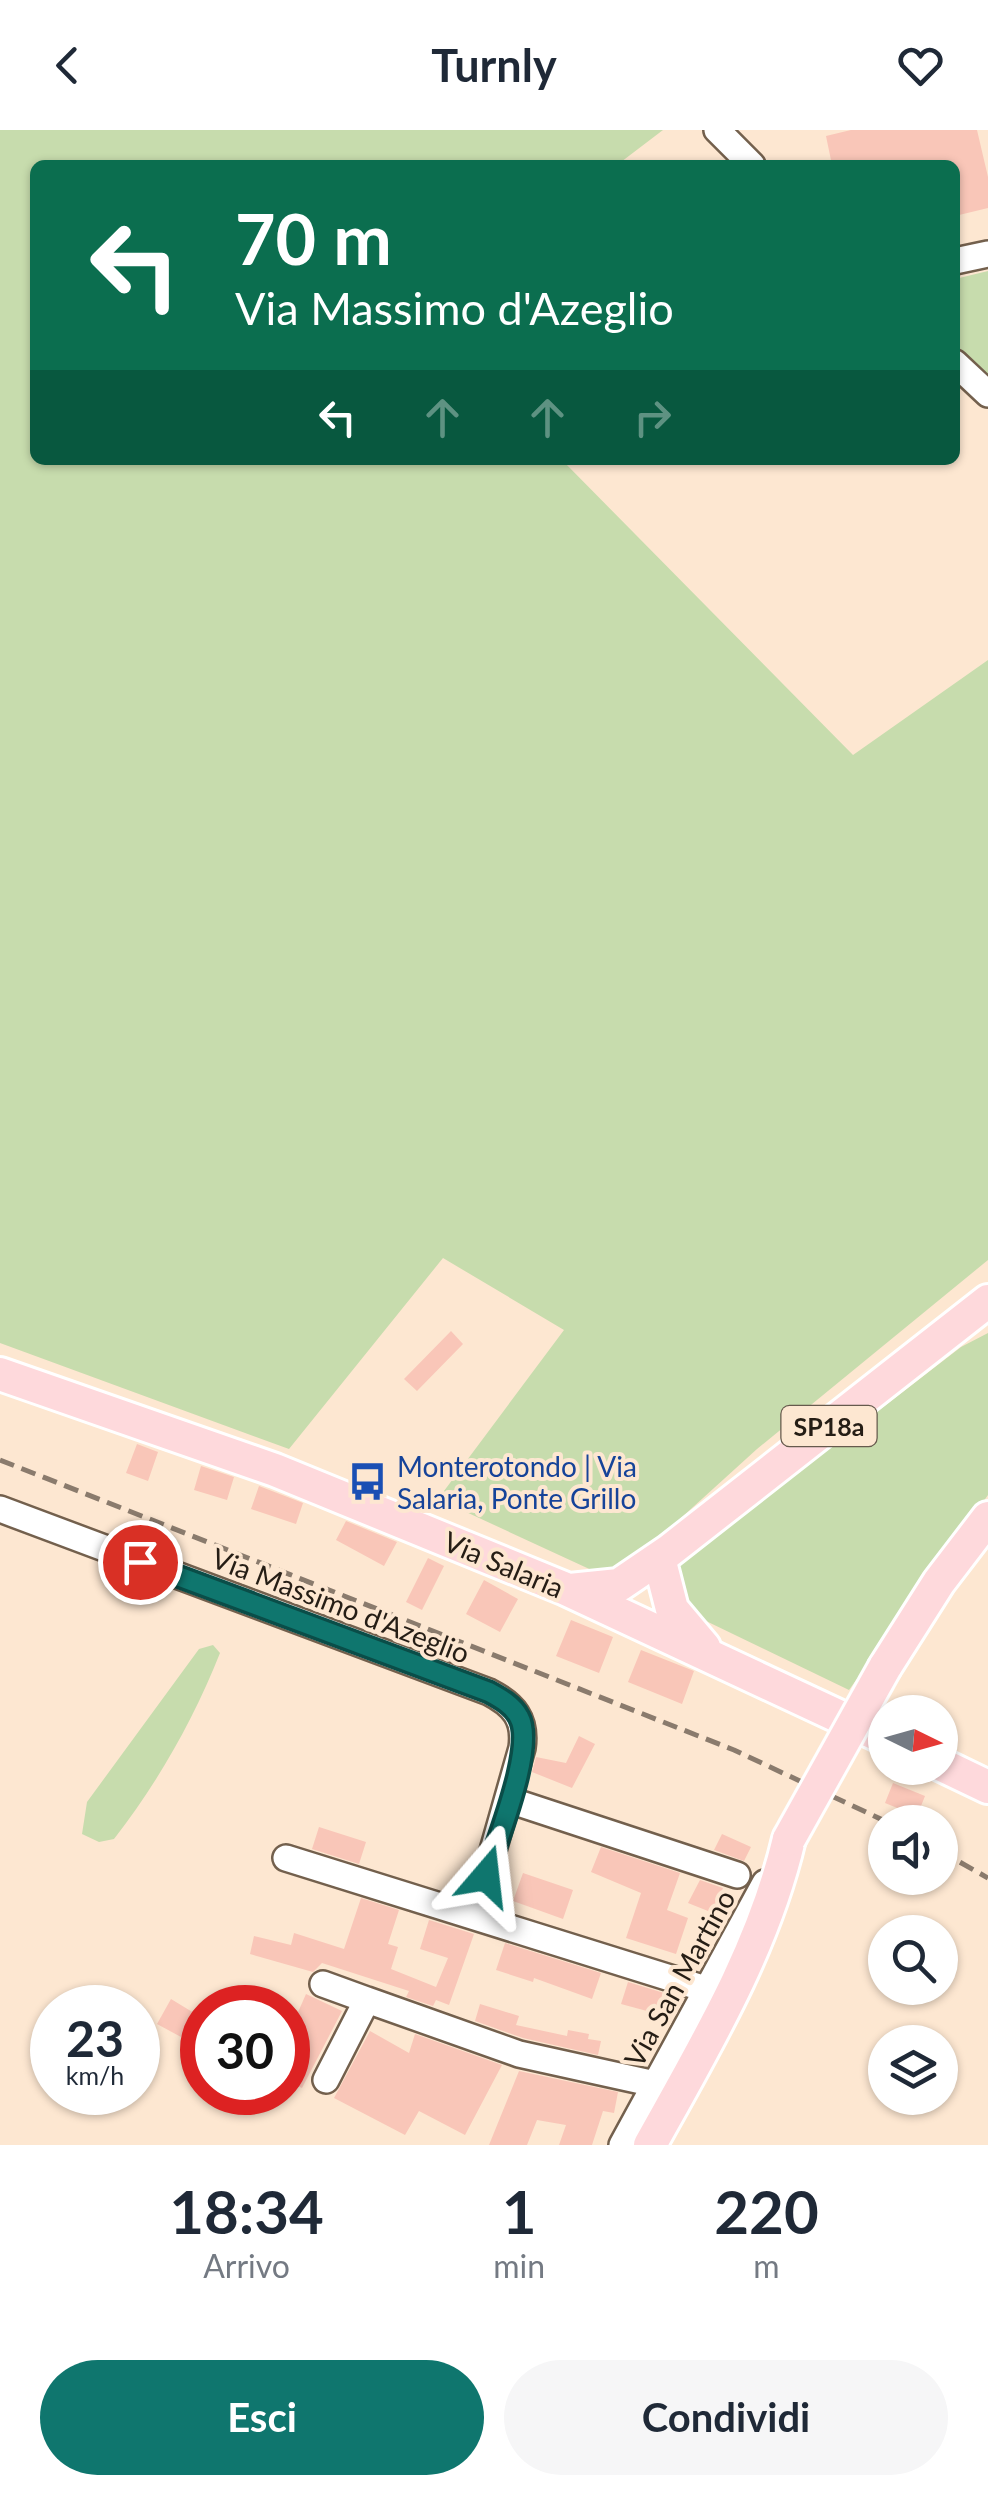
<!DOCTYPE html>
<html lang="it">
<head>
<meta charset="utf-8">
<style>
	body { margin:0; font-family:Lato,sans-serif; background:#f6f6f7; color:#1f2937; height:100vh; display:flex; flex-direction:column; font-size:38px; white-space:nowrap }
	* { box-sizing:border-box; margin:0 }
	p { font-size:32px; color:#747a83 }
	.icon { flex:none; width:55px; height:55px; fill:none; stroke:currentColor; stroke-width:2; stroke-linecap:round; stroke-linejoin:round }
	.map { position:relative; height:2015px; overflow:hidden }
	.sheet { display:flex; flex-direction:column; background:#fff; flex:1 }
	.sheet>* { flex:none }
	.hud { position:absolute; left:30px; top:30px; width:930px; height:305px; border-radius:15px; box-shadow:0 2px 8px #0004; background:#0b6e4f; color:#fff; overflow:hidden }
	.needle { width:65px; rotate:95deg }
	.buttons { position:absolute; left:868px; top:1565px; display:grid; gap:20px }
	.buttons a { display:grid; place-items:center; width:90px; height:90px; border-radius:50%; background:#fff; box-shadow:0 2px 8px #0004; font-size:50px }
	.speed { position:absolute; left:30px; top:1855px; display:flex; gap:20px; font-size:50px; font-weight:700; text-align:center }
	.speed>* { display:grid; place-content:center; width:130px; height:130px; border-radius:50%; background:#fff; box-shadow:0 2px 8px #0004; line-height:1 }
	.speed small { font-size:25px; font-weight:400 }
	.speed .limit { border:15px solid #d22; background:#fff; color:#111 }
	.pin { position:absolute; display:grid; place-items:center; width:85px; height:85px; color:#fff; margin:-42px; border:5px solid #fff; border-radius:50%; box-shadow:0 2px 10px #0007 }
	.me { position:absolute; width:110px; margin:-55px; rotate:17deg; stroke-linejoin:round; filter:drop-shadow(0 0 8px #0008) }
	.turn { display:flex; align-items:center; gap:35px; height:210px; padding:0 40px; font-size:45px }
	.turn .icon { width:130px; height:130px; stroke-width:2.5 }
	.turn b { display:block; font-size:70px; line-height:85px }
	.lanes { display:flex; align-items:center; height:95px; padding:0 40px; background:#0003; justify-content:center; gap:50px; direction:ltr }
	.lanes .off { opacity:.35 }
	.eta { display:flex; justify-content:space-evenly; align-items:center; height:170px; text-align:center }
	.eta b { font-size:60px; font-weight:700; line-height:70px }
	.cta { display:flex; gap:20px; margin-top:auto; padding:20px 40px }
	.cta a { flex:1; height:115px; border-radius:60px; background:#0f766e; color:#fff; font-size:40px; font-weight:700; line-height:115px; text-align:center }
	.cta a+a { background:#f6f6f7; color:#1f2937 }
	header { display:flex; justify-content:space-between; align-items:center; height:130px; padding:0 40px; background:#fff; font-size:45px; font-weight:700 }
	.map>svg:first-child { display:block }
	.green { fill:#c7dcad }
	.building { fill:#f9c6b8 }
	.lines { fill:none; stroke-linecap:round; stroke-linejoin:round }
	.minor-casing { stroke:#73604d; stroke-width:30 }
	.major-casing { stroke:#fff; stroke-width:38 }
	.minor { stroke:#fff; stroke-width:25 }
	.major { stroke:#fed9dc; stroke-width:32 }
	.rail { stroke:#8a7b6d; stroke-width:5; stroke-dasharray:15 8; stroke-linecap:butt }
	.major-bridge-casing { stroke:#fff; stroke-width:38; stroke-linecap:butt }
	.major-bridge { stroke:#fed9dc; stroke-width:32 }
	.route-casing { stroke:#0a4d48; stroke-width:25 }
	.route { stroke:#0f766e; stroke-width:18 }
	.labels { text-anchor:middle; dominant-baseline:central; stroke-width:8; stroke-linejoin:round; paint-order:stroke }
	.shield { fill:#fde7d1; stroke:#665a4d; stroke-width:2.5 }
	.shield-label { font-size:25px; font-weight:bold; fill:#251d15 }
	.transit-label { font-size:28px; fill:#164399; stroke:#fde7d1; text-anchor:start }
	.street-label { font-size:28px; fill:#251d15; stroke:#fde7d1 }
</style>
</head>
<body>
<header><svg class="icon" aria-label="back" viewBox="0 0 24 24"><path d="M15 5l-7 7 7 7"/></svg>Turnly<svg class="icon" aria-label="heart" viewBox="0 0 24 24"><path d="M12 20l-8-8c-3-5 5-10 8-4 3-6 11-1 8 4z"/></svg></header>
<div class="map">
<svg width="988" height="2015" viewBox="0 0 988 2015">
	<rect width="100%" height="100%" fill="#fde7d1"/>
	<path class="green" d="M0,0H663L617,35H35V330H562L853,625L988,530V1130L757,1319L638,1427L598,1443L438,1369L564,1200L443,1128L289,1319L0,1213Z
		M988,141V245L955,214V149Z
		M988,1203V1365L849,1560L677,1477L676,1434L692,1418L777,1359L961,1217Z
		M213,1515L220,1523C194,1589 157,1654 114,1709L99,1712L82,1704L87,1672L199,1519Z"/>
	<path class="building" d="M851,0H977L988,47V78L955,86V35H832L826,6Z
		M451,1201L463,1214L417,1261L404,1249Z
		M137,1314L158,1322L148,1351L126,1343Z
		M201,1336L234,1347L227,1370L194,1360Z
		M259,1356L303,1373L296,1394L251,1379Z
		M346,1391L397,1412L384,1436L336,1410Z
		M428,1428L444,1436L422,1480L406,1472Z
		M484,1450L518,1469L500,1502L466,1484Z
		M571,1490L613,1507L599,1543L556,1526Z
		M641,1520L694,1541L682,1574L628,1552Z
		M579,1606L595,1614L572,1658L532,1642L536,1627L566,1633Z
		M893,1653L925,1666L917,1686L885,1673Z
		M319,1697L366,1712L359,1734L312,1719Z
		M722,1704L751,1717L744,1731L714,1720Z
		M601,1717L680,1743L667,1780L688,1788L676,1824L626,1808L641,1763L591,1742Z
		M523,1743L573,1760L563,1789L513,1771Z
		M700,1750L723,1758L713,1783L688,1773Z
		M361,1768L399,1780L388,1814L398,1817L391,1839L436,1857L448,1828L420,1819L429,1790L474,1804L449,1875L436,1870L433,1876L406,1867L409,1861L322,1833L313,1842L250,1824L254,1806L291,1815L294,1803L344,1819Z
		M505,1813L601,1843L592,1869L534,1848L533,1852L496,1840Z
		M628,1852L664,1863L658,1884L621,1874Z
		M306,1864L342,1881L302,1958L288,1951V1905Z
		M171,1869L194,1883L181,1907L157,1894Z
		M480,1874L519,1886L516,1895L567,1906L568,1900L589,1904L588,1909L601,1911L598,1925L523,1908L475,1891Z
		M370,1901L409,1923L415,1904L502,1935L465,2005L419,1981L405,2005L334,1968Z
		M519,1941L618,1962L614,1983L603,1981L592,2015H559L566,1995L537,1990L527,2015H489Z"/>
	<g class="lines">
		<defs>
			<path id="minor" d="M717,0L752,35
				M955,131L988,124
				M955,233L988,264
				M0,1379L489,1562C514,1575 526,1589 522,1618L475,1784
				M509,1670L737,1745
				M286,1728L731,1867
				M323,1854L367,1870
				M326,1950L367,1870L519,1924L655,1954
				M622,2015L765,1753"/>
			<path id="major" d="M0,1244L275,1340L566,1459L885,1608
				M661,1436L672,1479L704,1517
				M570,1460L619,1455L669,1421L988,1171
				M885,1537L939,1452L988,1388
				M940,1634L988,1657
				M650,2015C705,1916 763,1820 789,1709"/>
		</defs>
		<use href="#minor" class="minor-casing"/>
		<use href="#major" class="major-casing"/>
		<use href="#minor" class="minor"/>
		<use href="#major" class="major"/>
		<path class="rail" d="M0,1330L734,1620L887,1692
			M940,1721L988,1748"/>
		<defs>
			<path id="major-bridge" d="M789,1709L885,1537"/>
		</defs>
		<use href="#major-bridge" class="major-bridge-casing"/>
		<use href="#major-bridge" class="major-bridge"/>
	</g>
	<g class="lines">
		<defs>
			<path id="route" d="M140,1432L489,1562C500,1568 513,1575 519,1587C536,1617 496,1712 486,1746"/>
		</defs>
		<use href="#route" class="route-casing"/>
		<use href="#route" class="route"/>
	</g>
	<defs>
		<symbol id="bus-bare" viewBox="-9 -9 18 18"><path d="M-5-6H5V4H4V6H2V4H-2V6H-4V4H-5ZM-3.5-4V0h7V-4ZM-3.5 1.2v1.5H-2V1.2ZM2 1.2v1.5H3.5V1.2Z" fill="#1a4fb4" stroke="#fde7d1" stroke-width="2.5" paint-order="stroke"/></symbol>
	</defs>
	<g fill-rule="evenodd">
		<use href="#bus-bare" x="340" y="1324" width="55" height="55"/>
	</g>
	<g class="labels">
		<rect class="shield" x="781.5" y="1276" width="95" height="40" rx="8"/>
		<g class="shield-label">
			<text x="829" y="1296">SP18a</text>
		</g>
		<g class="transit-label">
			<text x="397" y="1336">Monterotondo | Via<tspan x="397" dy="32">Salaria, Ponte Grillo</tspan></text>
		</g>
		<g class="street-label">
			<text transform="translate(504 1434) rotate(23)">Via Salaria</text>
			<text transform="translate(341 1475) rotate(21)">Via Massimo d'Azeglio</text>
			<text transform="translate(679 1848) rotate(-61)">Via San Martino</text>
		</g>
	</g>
</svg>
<div class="buttons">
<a><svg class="needle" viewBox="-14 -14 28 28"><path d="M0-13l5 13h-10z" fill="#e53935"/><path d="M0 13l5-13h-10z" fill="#747a83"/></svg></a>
<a><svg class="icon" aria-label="sound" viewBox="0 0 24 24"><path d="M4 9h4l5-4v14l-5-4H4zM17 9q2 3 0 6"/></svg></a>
<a><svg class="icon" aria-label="search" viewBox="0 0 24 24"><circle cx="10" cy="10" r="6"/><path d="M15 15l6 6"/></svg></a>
<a><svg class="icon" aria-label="layers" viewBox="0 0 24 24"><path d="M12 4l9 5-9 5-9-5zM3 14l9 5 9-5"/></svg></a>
</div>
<div class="speed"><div>23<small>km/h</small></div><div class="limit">30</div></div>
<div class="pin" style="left:140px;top:1432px;background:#d93025"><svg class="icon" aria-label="arrive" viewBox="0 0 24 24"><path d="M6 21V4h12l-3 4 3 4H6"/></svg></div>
<svg class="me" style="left:486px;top:1746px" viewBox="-20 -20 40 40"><path d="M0-17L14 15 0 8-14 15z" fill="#0f766e" stroke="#fff" stroke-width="4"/></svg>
<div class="hud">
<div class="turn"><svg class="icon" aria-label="left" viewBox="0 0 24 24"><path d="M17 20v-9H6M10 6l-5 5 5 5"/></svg><div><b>70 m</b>Via Massimo d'Azeglio</div></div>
<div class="lanes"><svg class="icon" aria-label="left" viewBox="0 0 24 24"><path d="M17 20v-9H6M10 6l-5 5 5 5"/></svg><svg class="icon off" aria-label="ahead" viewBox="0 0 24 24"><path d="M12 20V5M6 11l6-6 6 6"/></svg><svg class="icon off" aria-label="ahead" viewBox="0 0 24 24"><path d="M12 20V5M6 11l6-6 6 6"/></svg><svg class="icon off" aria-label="right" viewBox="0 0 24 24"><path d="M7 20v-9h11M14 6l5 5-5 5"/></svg></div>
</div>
</div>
<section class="sheet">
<div class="eta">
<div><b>18:34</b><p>Arrivo</p></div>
<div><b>1</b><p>min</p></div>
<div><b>220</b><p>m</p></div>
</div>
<div class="cta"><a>Esci</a><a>Condividi</a></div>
</section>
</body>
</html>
